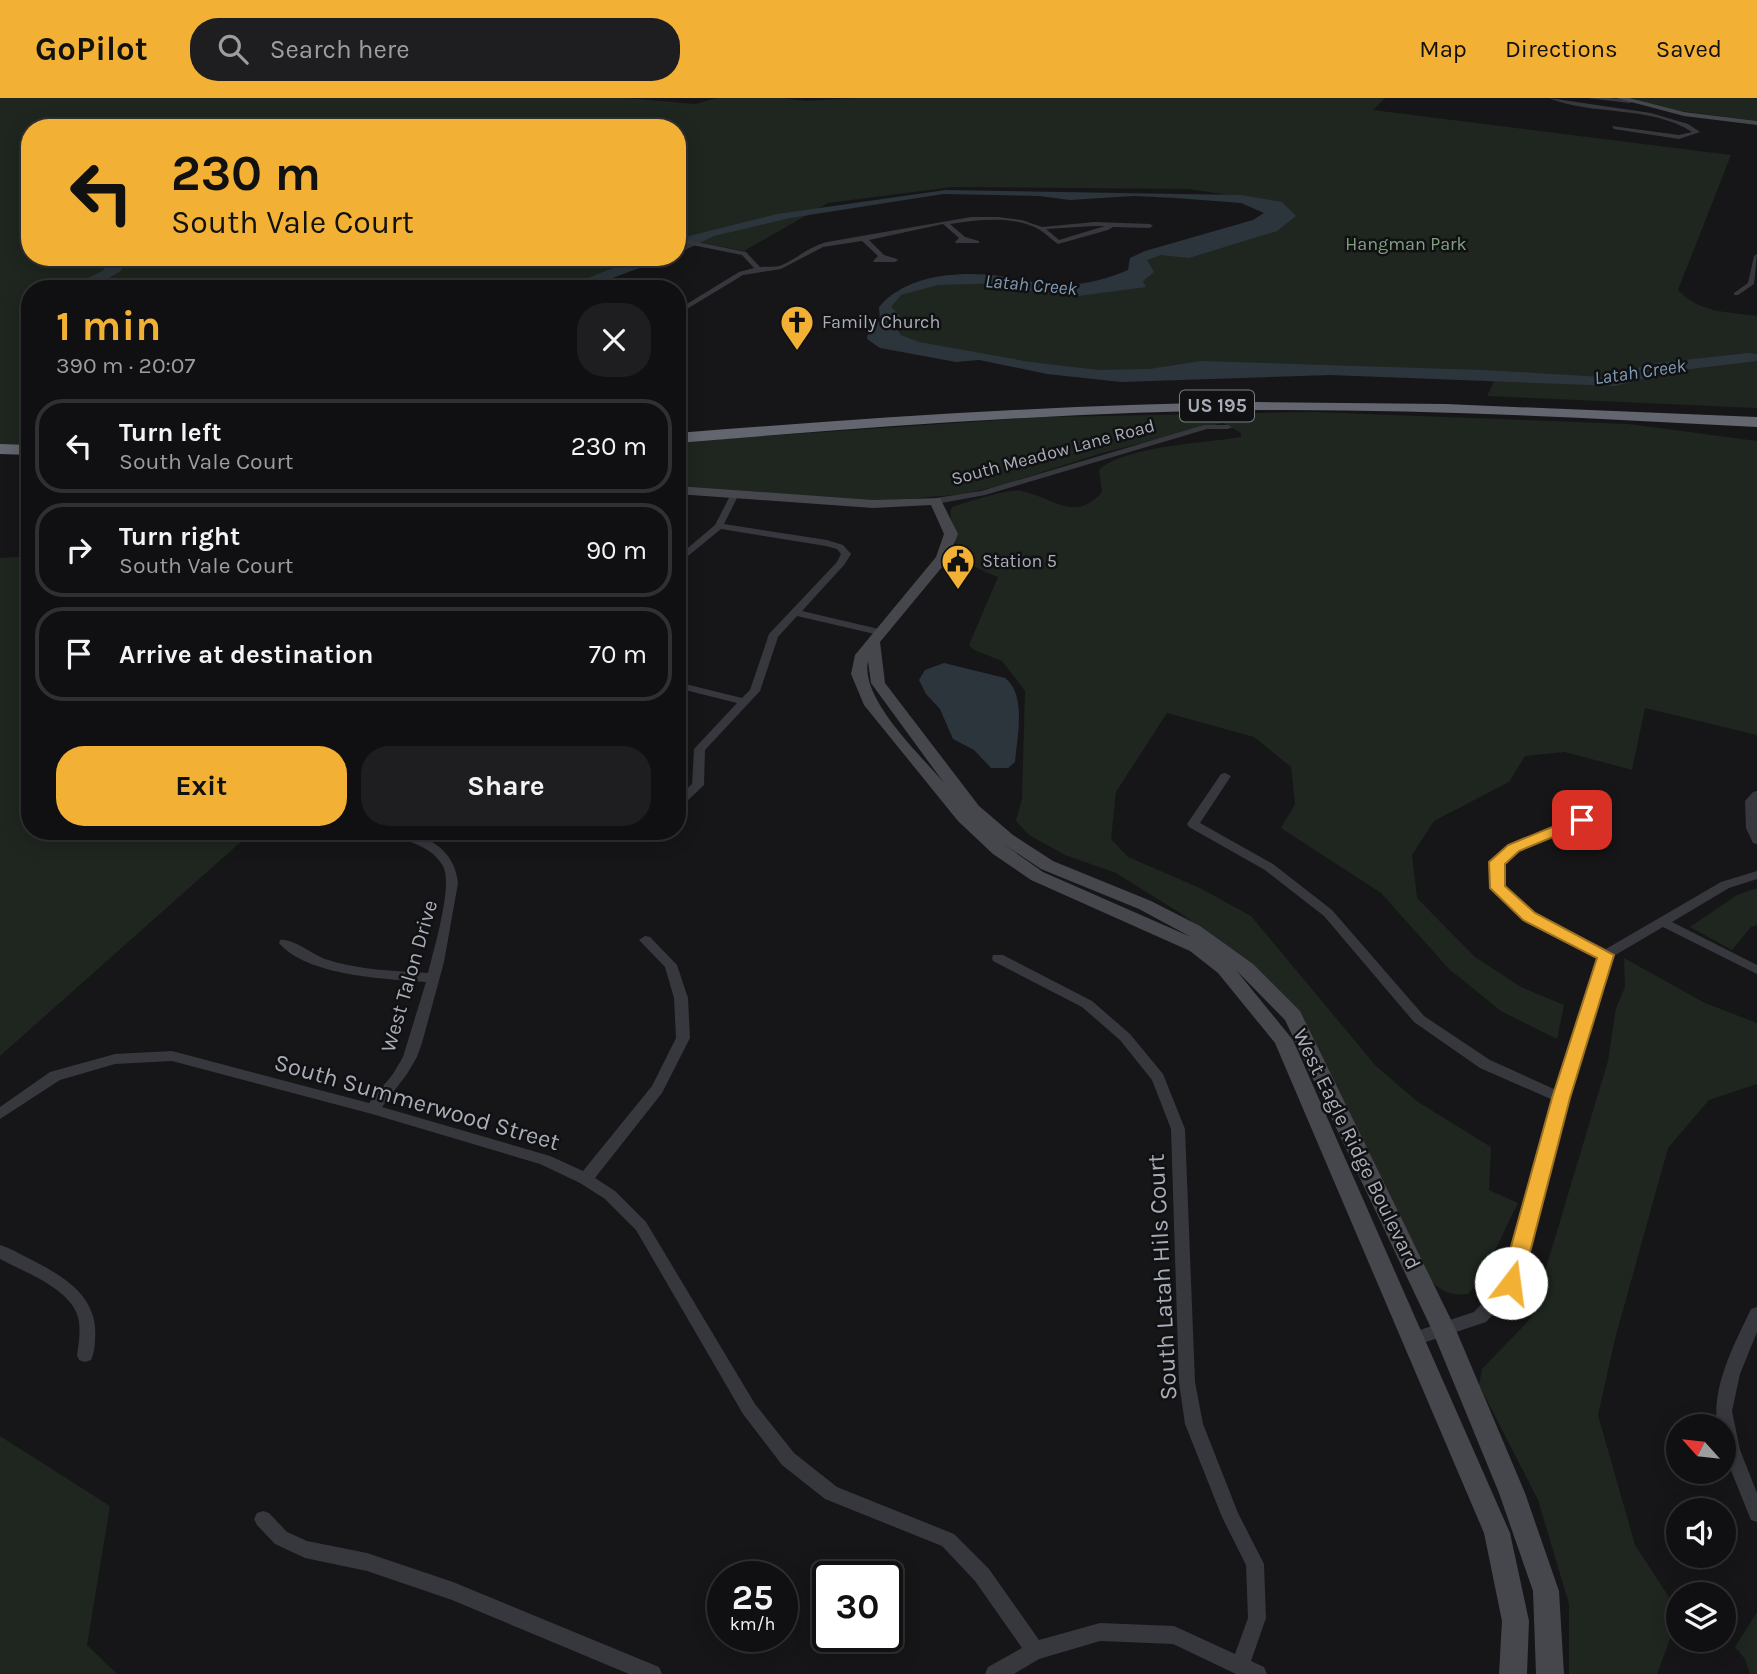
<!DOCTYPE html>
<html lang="en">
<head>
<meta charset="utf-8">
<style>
	body { margin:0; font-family:Karla,sans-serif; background:#1e1e20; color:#f1f3f6; height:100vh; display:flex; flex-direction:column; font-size:26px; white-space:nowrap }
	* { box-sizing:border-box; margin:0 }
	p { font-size:23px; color:#9c9d9f }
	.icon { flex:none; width:38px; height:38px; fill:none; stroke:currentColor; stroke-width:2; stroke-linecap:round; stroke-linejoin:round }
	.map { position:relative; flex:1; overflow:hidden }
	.details { position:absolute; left:21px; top:182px; width:665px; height:560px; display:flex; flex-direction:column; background:#101012; border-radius:28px; box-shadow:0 4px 18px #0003,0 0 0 2px #303032 }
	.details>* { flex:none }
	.banner { position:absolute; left:21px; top:21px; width:665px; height:147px; border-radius:28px; box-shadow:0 4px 18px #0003,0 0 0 2px #303032; background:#f2b134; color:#111; overflow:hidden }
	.needle { width:46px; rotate:297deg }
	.fabs { position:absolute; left:1666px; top:1316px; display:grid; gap:14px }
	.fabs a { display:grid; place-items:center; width:70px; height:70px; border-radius:50%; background:#101012; box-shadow:0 4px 18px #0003,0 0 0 2px #303032; font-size:35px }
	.speed { position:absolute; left:707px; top:1463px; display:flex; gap:14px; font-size:35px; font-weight:700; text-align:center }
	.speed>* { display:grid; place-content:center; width:91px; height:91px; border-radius:50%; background:#101012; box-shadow:0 4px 18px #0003,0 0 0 2px #303032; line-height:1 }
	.speed small { font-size:18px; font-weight:400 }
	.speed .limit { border:4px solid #111; border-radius:10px; background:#fff; color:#111 }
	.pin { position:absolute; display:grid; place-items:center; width:60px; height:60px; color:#fff; margin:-30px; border-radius:14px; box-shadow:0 4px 10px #0006 }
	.me { position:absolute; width:77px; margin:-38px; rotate:15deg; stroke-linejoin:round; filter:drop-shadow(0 0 5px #0008) }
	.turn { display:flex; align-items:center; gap:24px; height:147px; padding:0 35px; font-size:32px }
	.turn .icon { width:91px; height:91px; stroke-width:2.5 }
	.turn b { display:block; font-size:49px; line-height:60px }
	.round { display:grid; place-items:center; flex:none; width:74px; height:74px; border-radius:28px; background:#1e1e20 }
	.summary { display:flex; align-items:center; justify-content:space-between; height:119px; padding:0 35px }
	h1 { font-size:42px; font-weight:700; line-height:52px; color:#f2b134 }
	.cta { display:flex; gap:14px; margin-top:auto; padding:14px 35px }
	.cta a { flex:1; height:80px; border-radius:28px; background:#f2b134; color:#111; font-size:28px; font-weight:700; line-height:80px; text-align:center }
	.cta a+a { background:#1e1e20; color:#f1f3f6 }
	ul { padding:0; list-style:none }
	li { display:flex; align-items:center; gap:21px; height:94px; margin:0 14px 10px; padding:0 21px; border:4px solid #303032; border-radius:28px }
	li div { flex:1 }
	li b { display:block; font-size:26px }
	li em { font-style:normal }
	header { display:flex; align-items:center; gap:42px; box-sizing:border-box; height:98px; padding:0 35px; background:#f2b134; color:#111 }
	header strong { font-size:33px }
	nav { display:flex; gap:38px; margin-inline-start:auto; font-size:24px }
	.search { width:490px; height:63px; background:#1e1e20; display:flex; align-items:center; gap:18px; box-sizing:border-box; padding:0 24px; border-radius:28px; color:#9c9d9f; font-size:26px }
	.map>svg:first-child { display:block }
	.green { fill:#1e261f }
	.water { fill:#2c353c }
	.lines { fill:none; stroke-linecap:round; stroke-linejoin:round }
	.street { fill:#37383d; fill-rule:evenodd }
	.secondary { fill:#45474d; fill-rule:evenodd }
	.highway { fill:#63666e; fill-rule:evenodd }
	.route { fill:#f2b134; stroke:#9d7322; stroke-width:2 }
	.labels { text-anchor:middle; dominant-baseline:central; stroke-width:5; stroke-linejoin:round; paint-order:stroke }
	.far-park-label { font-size:18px; fill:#7fa381; stroke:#111113 }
	.far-poi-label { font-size:18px; fill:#a8adb8; stroke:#111113; text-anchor:start }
	.far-street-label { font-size:18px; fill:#a8adb8; stroke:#111113 }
	.far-water-label { font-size:19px; font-style:italic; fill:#7f9bb3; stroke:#111113 }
	.shield { fill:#111113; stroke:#7b7e86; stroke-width:2 }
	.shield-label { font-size:19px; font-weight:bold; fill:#a8adb8 }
	.street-label { font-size:21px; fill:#a8adb8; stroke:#111113 }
	.near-street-label { font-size:24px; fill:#a8adb8; stroke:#111113 }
</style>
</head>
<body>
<header>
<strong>GoPilot</strong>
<div class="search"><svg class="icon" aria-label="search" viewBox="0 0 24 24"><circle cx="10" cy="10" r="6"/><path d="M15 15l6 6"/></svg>Search here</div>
<nav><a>Map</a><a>Directions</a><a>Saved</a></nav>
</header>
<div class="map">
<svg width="1757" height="1576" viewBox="0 0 1757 1576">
	<rect width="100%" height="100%" fill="#161618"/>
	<path class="green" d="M0,0H627L695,6L717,0H783L806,3L854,0H1385L1373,12L1731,57L1678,192C1699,215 1728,214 1757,218V310L1487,298L1496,279L1326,272L1154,276L1050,271L890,240L885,209L894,198L913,188L1002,181L1037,189L1118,187L1138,162L1280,117L1230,97L1188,91L952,89L828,105L744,153L697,144L677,152V30H30V159H655L573,191H30V347H0Z
		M1627,0H1757V23L1674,12Z
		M1314,314L1628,326L1757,343V637L1645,610L1632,672L1565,654L1525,658L1509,684L1434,723L1412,757L1417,800L1475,859L1521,889L1564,907L1557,941L1501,913L1449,871L1381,795L1281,730L1295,706L1291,669L1254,639L1167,615L1116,694L1111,741L1128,759L1200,790L1251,818L1376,968L1418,1004L1491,1049L1489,1092L1518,1105L1481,1181L1468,1196C1449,1198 1441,1193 1428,1180L1306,926L1222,845L1180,815L1116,775L1065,757L1029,737L1016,723L1022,700L1025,593L1002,563L974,552L969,547L998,479C953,460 958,461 950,414L952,409C965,405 1010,390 1022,393C1054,400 1075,425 1102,394L1099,372C1124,348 1206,345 1241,339V335L1223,325L1102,355L1002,387L964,396L882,403L677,389V344L1045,319Z
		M30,458V733L252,734L0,958V460Z
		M1757,790V827L1751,829L1732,852L1690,829L1737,797Z
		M1624,860L1705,905L1757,925V986L1709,1002L1668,1050L1615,1241L1598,1317L1635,1447L1678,1513V1520L1657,1576H1569V1506L1538,1402L1479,1287L1482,1271L1531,1220L1608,963L1616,910L1625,889Z
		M0,1338L110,1408L87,1547L117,1576H0Z
		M1757,1514V1576H1750L1745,1561L1735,1549Z"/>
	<path class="water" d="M946,92L1241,97L1282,104L1296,118L1277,133L1189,160L1161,157L1147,162L1154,174L1143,183L1146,189L1071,199L1026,192L1004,185L938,187L901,197L891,209L901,219L895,229L901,237L919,244L1030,264L1099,272L1149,271L1201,263L1484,272L1602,279L1657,265L1748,255L1757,256V263L1674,273L1615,288L1330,277L1121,284L1047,276L979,262L956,264L880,250L867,241L869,228L880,223L879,209C907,176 960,173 1000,178C1021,181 1044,188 1065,187C1087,186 1107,181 1128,172L1130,160L1145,153L1253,122L1264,115L1241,105L1176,100L1134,98L1070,102L1039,98L943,96L790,120L714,138L677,156V147L689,138L777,116Z
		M95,159H115L123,164L122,172L91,191H67L104,172V166Z
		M641,159H669L583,191H560Z
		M944,565L1005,580C1027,597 1017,639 1015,664L1008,670H991L974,652L953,641L940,611L926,596L919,582L925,572Z"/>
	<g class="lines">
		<path class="street" d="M1549,0L1651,15L1688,26L1700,34L1679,41L1614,31L1612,28L1679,37L1692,34C1651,7 1591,18 1549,0Z
			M1587,0H1611L1633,3L1630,5Z
			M971,119H998L1022,122L1042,129L1095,124L1150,126L1153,128L1150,130L1113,129L1108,132L1058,146C1052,142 1046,136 1040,132C1014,117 978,122 950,126L965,139L979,143V145H956L955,144L959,140L943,126L869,142L884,157L897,161L898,162L895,164H874L873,163L878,158L862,143L823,149L781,171L743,177L677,217V212L739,174L754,170L742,157L677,144V140L746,154L760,169C767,168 774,170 782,167C798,160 808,149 827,144ZM1095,128H1105L1059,142L1046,131Z
			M1757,156L1754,186L1738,197H1734V195L1748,185L1754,158Z
			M1204,327H1228L1232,329L1228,331H1207L985,397L936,406L932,403L936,400L981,393Z
			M735,393L739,396L724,426L827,442L843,447L851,456L844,467L802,513L883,532L884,534L879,537L797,518L778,539L760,593L705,652L704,687L681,709L677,710V700L692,686L694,651L737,605L677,590V584L742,600L750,592L769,536L837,464L841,456L837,451L826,448L721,431L677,467V459L715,427L731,396Z
			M1225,675L1231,678L1200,725L1273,766L1332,812L1424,918L1490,962L1556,992L1599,859L1525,821L1494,793L1491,764L1493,761L1509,747L1577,720L1586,701H1594L1596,703L1586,725L1517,753L1503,765L1504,789L1533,815L1606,851L1721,784L1757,773V781L1729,790L1672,824L1757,867V876L1663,829L1612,859L1568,1000L1517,1190L1486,1224L1414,1248L1408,1246L1406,1241L1408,1236L1474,1214L1504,1182L1553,1002L1480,970L1414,924L1324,818L1265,772L1189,729L1187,726L1221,676Z
			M1757,693V746L1753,745L1746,730L1745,703L1753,694Z
			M390,733C423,733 455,750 458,785L444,864L422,945L417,959L407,976L382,1009L550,1058L583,1073L652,988L676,940L674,900L665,869L639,842L645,838L650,839L677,867L688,900L690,940L662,995L595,1080L615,1093L646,1124L755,1306L794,1355L837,1389L954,1436L989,1471L1039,1542L1100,1525L1174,1528L1235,1556L1248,1520L1246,1467L1222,1419L1185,1326L1179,1284L1171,1031L1152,982L1120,942L1082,909L993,863L992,860L993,857H1003L1092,903L1130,936L1163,976L1185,1031L1195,1284L1203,1326L1238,1415L1264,1466L1266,1520L1251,1563L1264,1569L1267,1576H1236L1173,1546L1100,1543L1039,1561L1014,1576H985L988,1569L1022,1550L975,1483L942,1448L825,1401L782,1367L743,1316L636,1132L605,1101L580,1085L540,1066L372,1016L172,963L115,966L60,982L0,1021V1009L50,974L115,956L172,953L369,1005L393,976L403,959L426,884C385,881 307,878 279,845L280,842C292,840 312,856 325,861C358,872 394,873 428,875C434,851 450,797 445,774C444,767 438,761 433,756C420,745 403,743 390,733Z
			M0,1147C10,1150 20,1156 30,1161C63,1178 99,1198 95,1241C95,1248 94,1255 91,1262L85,1264L79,1262L77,1257C79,1245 81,1231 78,1219C70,1190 24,1174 0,1161Z
			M1757,1209V1234L1740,1276L1732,1313L1740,1352L1757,1395V1424L1751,1422L1724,1355V1328H1717C1712,1287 1734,1247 1751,1211Z
			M263,1413L269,1415L287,1434L307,1443L367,1455L453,1484L659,1569L662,1576H629L452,1502L367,1473L305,1460L275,1446L257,1427L254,1421L257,1415Z"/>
		<path class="secondary" d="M1616,0H1629L1684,14L1757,23V27L1684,18Z
			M677,388L873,402L940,400L958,436L947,463L880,544L885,585L979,708L1013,737L1053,763L1151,803L1200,828L1253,866L1300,913L1456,1232L1525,1395L1559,1493L1564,1576H1536L1533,1493L1499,1395L1432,1232L1285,922L1236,872L1293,942L1510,1435L1529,1523L1527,1576H1499L1502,1523L1484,1435L1275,945L1218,875L1190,853L1031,782L993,756L958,723L864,607L851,576L855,557L936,459L944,436L931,407L873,410L677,396ZM868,563L871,585L944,685C920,656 860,601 868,563ZM1002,745L1041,771L1139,811L1191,839L1043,774Z"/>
		<path class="highway" d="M1258,304L1445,306L1757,319V329C1591,320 1424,311 1258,312C1064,314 870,329 677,345V335C871,320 1064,306 1258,304Z
			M0,346L30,347V357L0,356Z"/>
	</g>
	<path class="route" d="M1582,717L1589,722L1587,725L1519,753L1505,766V788L1535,815L1614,857L1570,1000L1522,1185L1519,1191L1511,1193L1504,1191L1501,1185L1552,1000L1597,860L1523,822L1490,790L1489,764L1508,747Z"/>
	<defs>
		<symbol id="church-pin" viewBox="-11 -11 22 30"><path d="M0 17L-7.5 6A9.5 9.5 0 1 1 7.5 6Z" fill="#f2b134" stroke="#111113"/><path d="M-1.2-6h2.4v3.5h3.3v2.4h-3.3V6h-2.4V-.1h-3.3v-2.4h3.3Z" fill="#111"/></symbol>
		<symbol id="civic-pin" viewBox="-11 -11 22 30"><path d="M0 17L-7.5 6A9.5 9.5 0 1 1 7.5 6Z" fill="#f2b134" stroke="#111113"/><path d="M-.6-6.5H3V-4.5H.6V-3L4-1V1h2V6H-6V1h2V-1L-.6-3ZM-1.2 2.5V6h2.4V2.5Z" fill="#111"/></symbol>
	</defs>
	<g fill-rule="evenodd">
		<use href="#church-pin" x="778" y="205" width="38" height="52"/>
		<use href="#civic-pin" x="939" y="444" width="38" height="52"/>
	</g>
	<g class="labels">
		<g class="far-park-label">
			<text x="1406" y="146">Hangman Park</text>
		</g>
		<g class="far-poi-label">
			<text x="822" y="224">Family Church</text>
			<text x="982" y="463">Station 5</text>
		</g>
		<g class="far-street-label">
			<text transform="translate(1053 354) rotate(-15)">South Meadow Lane Road</text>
		</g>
		<g class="far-water-label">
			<text transform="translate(1031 187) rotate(5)">Latah Creek</text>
			<text transform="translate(1640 274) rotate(-8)">Latah Creek</text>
		</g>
		<rect class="shield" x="1180" y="292.5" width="74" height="31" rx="5"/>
		<g class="shield-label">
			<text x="1217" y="308">US 195</text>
		</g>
		<g class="street-label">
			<text transform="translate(409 878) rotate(-74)">West Talon Drive</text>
			<text transform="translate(1357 1051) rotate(64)">West Eagle Ridge Boulevard</text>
		</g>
		<g class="near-street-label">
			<text transform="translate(417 1004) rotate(16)">South Summerwood Street</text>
			<text transform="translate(1162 1179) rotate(-93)">South Latah Hils Court</text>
		</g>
	</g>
</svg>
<div class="fabs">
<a><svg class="needle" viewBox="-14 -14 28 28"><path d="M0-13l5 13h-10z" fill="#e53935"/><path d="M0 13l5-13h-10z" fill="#9c9d9f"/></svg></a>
<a><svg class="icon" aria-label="sound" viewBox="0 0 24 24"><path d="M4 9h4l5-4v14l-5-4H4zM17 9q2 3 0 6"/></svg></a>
<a><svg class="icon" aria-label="layers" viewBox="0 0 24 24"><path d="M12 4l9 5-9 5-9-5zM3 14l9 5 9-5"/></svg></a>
</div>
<div class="speed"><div>25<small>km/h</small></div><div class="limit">30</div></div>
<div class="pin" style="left:1582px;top:722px;background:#d93025"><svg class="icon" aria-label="arrive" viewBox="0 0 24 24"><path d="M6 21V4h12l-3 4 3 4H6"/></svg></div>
<svg class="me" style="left:1511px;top:1185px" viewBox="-20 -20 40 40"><circle r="19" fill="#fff"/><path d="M0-13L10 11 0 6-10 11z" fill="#f2b134"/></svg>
<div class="banner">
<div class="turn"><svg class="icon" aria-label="left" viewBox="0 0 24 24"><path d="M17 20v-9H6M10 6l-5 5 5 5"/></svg><div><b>230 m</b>South Vale Court</div></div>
</div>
<section class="details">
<div class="summary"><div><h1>1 min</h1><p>390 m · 20:07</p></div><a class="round"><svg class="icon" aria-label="close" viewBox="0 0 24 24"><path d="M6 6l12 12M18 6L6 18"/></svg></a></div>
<ul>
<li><svg class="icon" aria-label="left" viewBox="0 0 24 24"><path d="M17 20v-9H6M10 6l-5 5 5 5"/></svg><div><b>Turn left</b><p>South Vale Court</p></div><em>230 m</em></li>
<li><svg class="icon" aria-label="right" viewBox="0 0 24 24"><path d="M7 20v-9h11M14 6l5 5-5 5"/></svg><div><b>Turn right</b><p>South Vale Court</p></div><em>90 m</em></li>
<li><svg class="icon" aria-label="arrive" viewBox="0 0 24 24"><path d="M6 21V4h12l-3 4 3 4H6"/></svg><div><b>Arrive at destination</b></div><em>70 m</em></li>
</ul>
<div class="cta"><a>Exit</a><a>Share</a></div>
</section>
</div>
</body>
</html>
